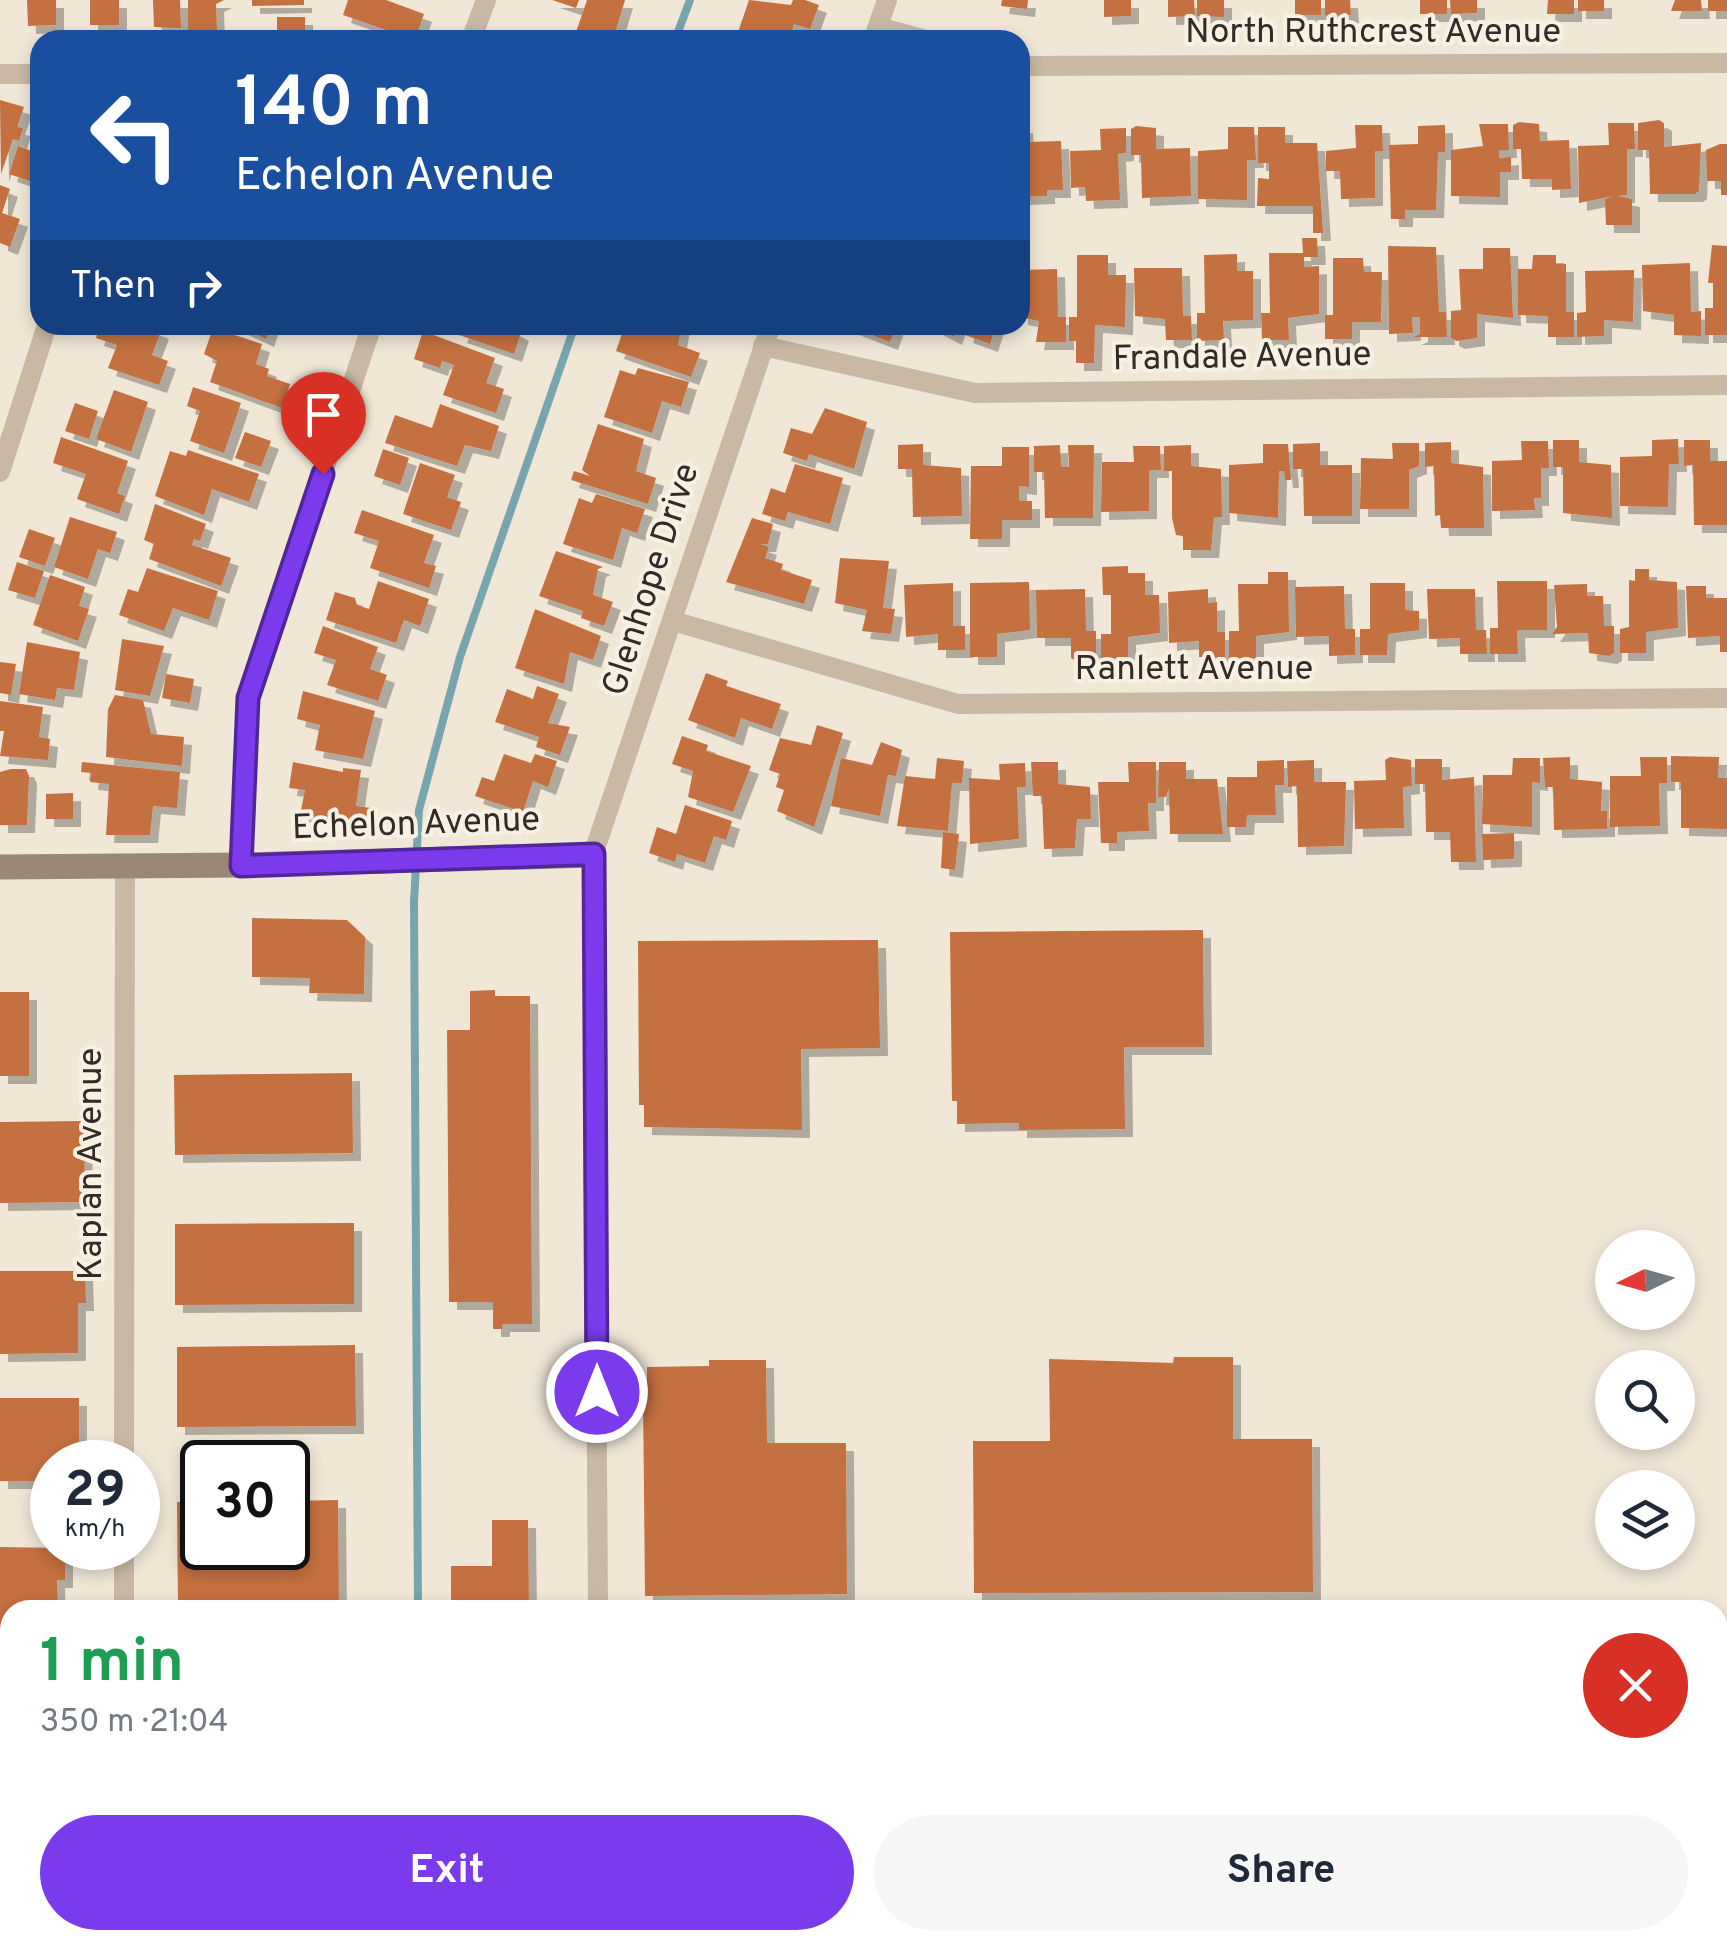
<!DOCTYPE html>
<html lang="en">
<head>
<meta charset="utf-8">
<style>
	body { margin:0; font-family:Overpass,sans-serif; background:#f6f6f7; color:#1f2937; height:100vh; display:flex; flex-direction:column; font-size:38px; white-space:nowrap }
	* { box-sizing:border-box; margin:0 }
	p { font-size:32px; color:#747a83 }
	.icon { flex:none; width:55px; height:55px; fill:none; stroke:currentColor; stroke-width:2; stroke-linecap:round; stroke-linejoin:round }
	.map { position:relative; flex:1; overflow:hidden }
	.side { position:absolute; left:0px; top:1600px; width:1728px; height:350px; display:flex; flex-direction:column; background:#fff; border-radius:30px 30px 0 0; box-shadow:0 5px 15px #0003 }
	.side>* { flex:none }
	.top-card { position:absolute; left:30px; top:30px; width:1000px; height:305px; border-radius:30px; box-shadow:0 5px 15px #0003; background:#1a4fa0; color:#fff; overflow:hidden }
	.needle { width:65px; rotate:265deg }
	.controls { position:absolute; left:1595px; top:1230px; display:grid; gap:20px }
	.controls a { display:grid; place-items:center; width:100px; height:100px; border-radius:50%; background:#fff; box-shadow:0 5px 15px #0003; font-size:50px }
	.speed { position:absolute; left:30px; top:1440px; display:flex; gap:20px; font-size:50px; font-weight:700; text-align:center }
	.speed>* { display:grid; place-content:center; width:130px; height:130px; border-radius:50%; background:#fff; box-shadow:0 5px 15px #0003; line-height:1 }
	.speed small { font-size:25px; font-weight:400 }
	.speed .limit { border:5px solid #111; border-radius:15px; background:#fff; color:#111 }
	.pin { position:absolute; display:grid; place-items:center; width:85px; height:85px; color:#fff; margin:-102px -42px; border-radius:50% 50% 50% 0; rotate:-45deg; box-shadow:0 0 10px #0007 }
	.pin .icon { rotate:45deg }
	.me { position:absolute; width:110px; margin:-55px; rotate:0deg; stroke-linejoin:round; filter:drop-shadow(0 0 8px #0008) }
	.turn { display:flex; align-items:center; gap:35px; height:210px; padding:0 40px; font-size:45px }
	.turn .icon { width:130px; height:130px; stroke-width:2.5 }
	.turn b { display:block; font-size:70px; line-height:85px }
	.then { display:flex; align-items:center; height:95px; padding:0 40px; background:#0003; gap:20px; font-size:38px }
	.round { display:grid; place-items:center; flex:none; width:105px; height:105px; border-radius:52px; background:#f6f6f7 }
	.summary { display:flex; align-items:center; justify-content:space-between; height:170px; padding:0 40px }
	h1 { font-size:60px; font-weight:700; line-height:75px; color:#1e9e55 }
	.button { display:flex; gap:20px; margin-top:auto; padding:20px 40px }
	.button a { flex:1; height:115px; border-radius:60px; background:#7c3aed; color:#fff; font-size:40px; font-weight:700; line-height:115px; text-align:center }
	.button a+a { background:#f6f6f7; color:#1f2937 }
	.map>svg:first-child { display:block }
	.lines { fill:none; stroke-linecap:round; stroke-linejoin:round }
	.stream { stroke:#77a5ad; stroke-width:8 }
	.building { fill:#c57041; filter:url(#shadow) }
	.street { stroke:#c8b8a4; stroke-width:20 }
	.secondary { stroke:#9b8775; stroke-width:25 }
	.route-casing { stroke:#51269a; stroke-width:25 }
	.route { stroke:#7c3aed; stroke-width:18 }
	.labels { text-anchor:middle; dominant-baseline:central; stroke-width:8; stroke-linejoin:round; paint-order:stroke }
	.street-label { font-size:35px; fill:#332b25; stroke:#f8f1e3 }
</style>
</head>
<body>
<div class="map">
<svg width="1727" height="1950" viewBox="0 0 1727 1950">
	<defs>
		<filter id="shadow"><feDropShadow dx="8" dy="8" stdDeviation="0" flood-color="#0004"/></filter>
	</defs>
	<rect width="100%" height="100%" fill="#f0e7d7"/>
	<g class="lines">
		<path class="stream" d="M675,40L690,0
			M418,1610L414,902L419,810L460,657L575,325
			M420,1940V1950"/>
	</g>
	<path class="building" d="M27,0H56V25L28,26Z
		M90,0H119V25H90Z
		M153,0H180L181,28L154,27Z
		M188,0H224L216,4L217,30L188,31Z
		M252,0H304V5L252,6Z
		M348,0H386L424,14L415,40L343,15Z
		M552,0H579L576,8Z
		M587,0H625L613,40L575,35Z
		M749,0L791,5L793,0H805L819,5L810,29L794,24L789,40H741L736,38Z
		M1002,0H1028L1027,9L1001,6Z
		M1104,0H1131V16L1104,17Z
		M1168,0H1194L1195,16L1168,17Z
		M1197,0H1224V17L1197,16Z
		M1295,0H1321V15H1295Z
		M1325,0H1350L1351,15L1330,18L1325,15Z
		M1420,0H1447V14H1420Z
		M1450,0H1477V13L1451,14Z
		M1548,0H1574V14H1547Z
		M1578,0H1604V11H1578Z
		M1675,0H1701L1702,11H1671Z
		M1708,0H1727V11H1708Z
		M277,17H305V40H277Z
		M0,100L24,107L17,127L23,128L19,141L13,139L1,174Z
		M1659,120L1664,123V147L1701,143L1699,191L1695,194H1650L1649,150H1638V123Z
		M1519,122L1539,124L1540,141L1569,140L1571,189L1552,190V179H1522L1521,149H1513V125Z
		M1608,123H1634L1635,149H1627V195L1617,196L1632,199V225H1606L1605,199L1613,196L1579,203L1578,146L1609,145Z
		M1479,124H1508L1509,150H1499V158L1511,157V172H1500V197L1451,196V150L1483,146Z
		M1020,125H1025L1026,142L1061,141L1063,190H1047V196L1020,197Z
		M1355,125H1382L1383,151H1375V198L1341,199L1340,171H1326V151L1356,148Z
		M1445,125V152H1438L1436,210H1405V219H1391L1389,145L1418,144V126Z
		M1136,126L1156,128V149L1190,148L1191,196L1142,198L1141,155H1131V129Z
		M1228,127H1254L1256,160H1247V200L1198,199V151L1228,149Z
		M1258,127H1285V143H1317L1323,233H1313V206H1257L1258,178L1269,179V163H1258Z
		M1126,128V153L1118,154L1120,200L1086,201L1085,187L1071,188L1070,151L1101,150L1100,129Z
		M1720,144H1727V195H1721V181H1707L1706,150Z
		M18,146L40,154L33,182L9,174Z
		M0,185L10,189L2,213L20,219L10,247L0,243Z
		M1302,238H1317L1318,257H1304V267L1319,266V314L1288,318L1289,340H1262L1261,313H1270L1269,253H1303Z
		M1712,245L1727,246V335H1705V308H1713V283H1708Z
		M1388,246L1436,247L1439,312H1446L1447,337H1413L1420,334V317H1412L1413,333L1389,334Z
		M1483,248H1510L1513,318L1477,314V338L1457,341L1451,338V311L1461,310L1459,269H1483Z
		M1237,254V271H1253V320L1223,321L1224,340L1197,341V313H1205L1204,255Z
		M1077,255H1108V275H1126L1125,327L1095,325L1094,363H1076V341H1069V317H1077Z
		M1533,255H1556V264H1566V312H1574V337H1548V316L1518,315V269H1532Z
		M1333,258H1363L1364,272H1382L1381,322H1352V339H1325V315H1333Z
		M1690,263L1691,312L1701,311V336L1674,335V315L1643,311L1642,265Z
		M1134,268H1182L1183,316H1191L1192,340H1166L1165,319L1135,316Z
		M1057,269L1058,317H1066V342H1036L1039,321L1020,317V270Z
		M1634,270L1633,322L1604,320V336L1577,337V313L1586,312L1585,271Z
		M100,325H146L161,331L152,355L168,361L159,385L108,368L117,345L96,338Z
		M236,325H271L266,339Z
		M463,325H506L521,333L514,354L459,335Z
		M617,325H682L678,345L700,353L691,377L616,351L624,328Z
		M846,325H896L890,342Z
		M931,325H958L954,337Z
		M968,325H996L990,344L965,335Z
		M213,328L262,344L256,364L269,369L267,376L290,384L282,408L210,382L217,361L204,354Z
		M423,331L495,358L486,383L504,389L496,413L443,395L454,365L442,361L440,368L414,359Z
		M638,368L689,382L681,407L662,401L652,433L604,417L620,370L635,375Z
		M193,387L241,403L224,453L190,441L200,411L187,406Z
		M114,390L148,402L131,452L96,439Z
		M75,403L98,411L89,439L65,431Z
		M440,404L499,426L491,451L465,445L457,466L385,443L395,415L432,428Z
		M825,408L867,422L854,469L809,454L807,461L783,453L791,428L812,434Z
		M598,424L644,439L636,471L656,478L648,504L571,480L574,471L590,476L582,470Z
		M245,432L271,441L261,467L235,458Z
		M61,437L128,461L117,493L125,496L119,514L77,499L86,474L53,463Z
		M1678,439L1679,464H1669L1668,507L1620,506V457L1652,456V440Z
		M1553,440H1579V462L1611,465L1612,518L1563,513V467H1553Z
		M1684,440H1710V461H1727V525H1694L1693,465L1684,466Z
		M1521,441H1548L1549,468H1541V498H1534L1535,510L1492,511V461L1522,460Z
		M1451,442V463L1483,467L1484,528H1441L1440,515L1435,516L1434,466L1425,467V443Z
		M1320,443V465H1352V516H1304L1303,469H1293V444Z
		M1392,443H1419V466L1409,470V509H1360L1361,458L1393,459Z
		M923,444V465L961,468L962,516L913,517L912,469H898V445Z
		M1263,444H1288L1291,480H1285L1284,471H1279L1278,518L1229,513V465L1263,463Z
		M1060,445L1061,467H1069L1068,445H1094L1093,518H1045L1044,472H1034V446Z
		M1191,445V466L1221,469L1222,517H1214L1211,550H1183V536L1176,535L1172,518V471H1164V446Z
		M1133,446H1160L1161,470H1149V511L1101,512L1102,462H1134Z
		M1002,447H1029V487L1019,486V501H1032V520H1002V539H970L971,466H1002Z
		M383,449L409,458L400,485L374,476Z
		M188,450L259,474L249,502L212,489L204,515L155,496L170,451L186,456Z
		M420,463L455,475L447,497L461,502L451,530L403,514Z
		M795,464L843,478L830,524L788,512L785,521L762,514L771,488L785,493Z
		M596,494L645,509L637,533L622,528L613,560L563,544L579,498L592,503Z
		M155,504L206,524L200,541L194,539L192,545L231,558L221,586L149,559L154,544L144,540Z
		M362,510L434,535L424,563L436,566L429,588L370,568L379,541L354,533Z
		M70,517L117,532L110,553L98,549L88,579L54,567Z
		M752,518L773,524L768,544H760L769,547L765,558L783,564L781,570L812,580L804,604L726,582Z
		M29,529L55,538L45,566L19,557Z
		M556,551L603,567L598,569L593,595L613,602L604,626L581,618L583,611L539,596Z
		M840,558L889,561L883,608L895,609L891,634L862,631L867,610L835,603Z
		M17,562L44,571L35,598L8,590Z
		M1128,566V573H1145V595H1159L1160,633L1128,637V658H1101V634H1111V595H1103L1102,567Z
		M147,568L218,591L209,620L173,608L164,631L119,615L128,589L138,592Z
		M1635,569H1649V580L1677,582L1678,628L1646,632V653H1620V629L1629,627V580L1635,581Z
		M1268,572H1288L1289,632L1256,636V658H1229V631H1239L1238,584H1268Z
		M50,575L85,587L79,606L89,609L78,641L33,625Z
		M378,581L429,599L420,626L404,620L396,643L326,620L335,592L355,598L357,605L369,609Z
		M1497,581H1547V630H1517L1518,654H1490V628H1498Z
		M1029,582L1030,630L997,634V657H970V583Z
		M953,583V626H965V650H938V634L906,637L904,585Z
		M1370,583H1405V610L1419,611V630L1388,634L1387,655H1360V629H1370Z
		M1587,584V596H1603L1604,626H1614V653L1609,656L1589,653L1588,633L1552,634L1557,627L1554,585Z
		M1344,586L1345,629H1355V655L1329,656V636L1296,637L1295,587Z
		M1686,586H1706V598H1727V652H1720V636L1688,638Z
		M1085,589L1086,631H1096V658L1076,661L1071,658V638H1037L1036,590Z
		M1208,589V603L1217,602V632H1225V657H1199V641L1169,643L1168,592Z
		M1427,589H1475L1476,630H1486L1487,654H1460V638L1429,639Z
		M535,609L601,636L593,660L570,652L564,684L515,668Z
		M323,626L378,647L370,669L387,675L378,701L327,685L336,660L314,653Z
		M122,639L164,646L150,696L115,690Z
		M27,642L80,652L74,690L57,688L55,700L19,694Z
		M0,662L16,664L11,695L0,693Z
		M706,673L728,681L726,686L781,704L772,729L741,718L735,738L688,720Z
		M166,674L194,679L190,703L162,698Z
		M537,686L559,694L548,723L570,727L560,755L536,747L539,737L495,722L507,689L533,699Z
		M303,691L375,711L363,759L315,750L320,725L297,719Z
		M115,695L143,700L151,734L184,737L182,766L106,757L108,709Z
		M0,701L43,707L39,737L50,739L48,760L0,756L4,731H0Z
		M817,725L843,733L814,827L777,811L784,790L776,787L780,774L769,770L780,738L811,745Z
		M682,736L708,745L706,751L751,766L733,812L688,797L693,771L672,764Z
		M881,742L902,750L896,776L888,775L880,816L831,806L841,758L872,765Z
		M504,754L531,763L535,754L557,761L548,787L533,781L523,812L475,796L482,777L494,781Z
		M1671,756L1719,757L1718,778H1727V829L1681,828V782H1671Z
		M1390,757L1411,760L1412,786L1403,787L1404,828L1355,829L1354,781L1386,780L1385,760Z
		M1570,757V779L1602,782L1601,811H1607V829L1554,830L1553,787H1545L1543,758Z
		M1640,757H1667V783H1659L1660,826L1610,827V776H1641Z
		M937,758L964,761L962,783H952L948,831L897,826L905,776L935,779Z
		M1513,758H1540V783L1532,782V827L1482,824L1483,775H1512Z
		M1415,759H1442V780L1474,777L1476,862H1451L1450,832H1426L1425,784H1415Z
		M1284,760V785H1275L1276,815H1247L1246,827H1227V777H1257V761Z
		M1314,760V782H1346L1344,846L1298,847L1297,786L1288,787L1287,761Z
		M82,762L180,772L177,808L153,806L150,835H106L109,784L90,782L91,773L81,772Z
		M293,762L343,772V768L361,770L356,806L371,808L369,824L300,815L305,790L289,788Z
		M1031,762H1058V784L1090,787L1091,819H1077L1075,848L1044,849L1042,796H1033Z
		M1128,762H1156V803H1148L1149,831L1117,832V843H1101L1098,782H1129Z
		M1159,762H1186V779H1217L1223,834H1170L1169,788L1166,797H1158Z
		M1025,763L1026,787H1017L1019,839L970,844L969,778L1000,780L999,764Z
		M11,769H26L29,776L27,825H0V772Z
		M73,793V819H46V794Z
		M685,805L732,821L726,840L714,836L705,863L677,854L675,862L649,853L657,827L676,834Z
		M943,832L959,834L955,870L941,868Z
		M1514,833V859L1483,860L1482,834Z
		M252,918L347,920L365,937L364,994L309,993L310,978L252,977Z
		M1203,930L1204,1047H1124L1125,1129L1019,1130V1123L957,1124V1101H952L950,932Z
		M878,940L880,1048L801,1049L802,1130L644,1127V1105H639L638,941Z
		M495,990V996H530L532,1324H502V1329H493V1302H449L447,1030H470V991Z
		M0,992H29V1076H0Z
		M352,1073L353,1153L175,1155L174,1075Z
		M84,1121L85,1202L0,1203V1122Z
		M354,1223V1304L175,1305V1224Z
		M0,1271H85L86,1303H78V1353L0,1354Z
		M355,1345L356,1426L177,1427V1347Z
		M1174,1357H1233V1439H1312L1313,1592L974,1593L973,1441H1050L1049,1359L1173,1363Z
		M709,1360H766L767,1443H846L847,1594L645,1596L643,1391H647V1367L709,1366Z
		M0,1398H79V1457H88V1462H52V1481H0Z
		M338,1500L339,1610H178L177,1502H202V1548H288V1501Z
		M492,1520H528L529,1610H451V1566H492Z
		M0,1547L65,1548V1580H57L58,1610H10V1628L0,1629Z
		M0,1698H10V1730H0Z
		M0,1751H10V1780H0Z
		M0,1800H10V1830H0Z
		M0,1850H10V1879L0,1880Z
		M0,1900H10V1929H0Z"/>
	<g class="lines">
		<path class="street" d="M878,27L926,40
			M471,40L486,0
			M873,40L887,0
			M1020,66L1727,63
			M0,74H40
			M763,346L975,393L1727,385
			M0,472L47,325
			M673,621L958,704L1727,698
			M241,865L248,698L372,325
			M124,1462L125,865
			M124,1600V1548
			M598,1610L593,855L771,325
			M592,1940L593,1950
			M1699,1940V1950"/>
		<path class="secondary" d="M0,867L241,865L593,855"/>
	</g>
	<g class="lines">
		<defs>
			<path id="route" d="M323,474L248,698L241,866L594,854L597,1392"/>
		</defs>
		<use href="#route" class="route-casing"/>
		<use href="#route" class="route"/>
	</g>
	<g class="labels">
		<g class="street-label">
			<text x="1373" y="33">North Ruthcrest Avenue</text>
			<text transform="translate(1242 358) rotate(-1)">Frandale Avenue</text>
			<text transform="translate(652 580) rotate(-72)">Glenhope Drive</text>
			<text x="1194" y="670">Ranlett Avenue</text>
			<text transform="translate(416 825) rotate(-2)">Echelon Avenue</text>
			<text transform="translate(92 1164) rotate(-90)">Kaplan Avenue</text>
		</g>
	</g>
</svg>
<div class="controls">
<a><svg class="needle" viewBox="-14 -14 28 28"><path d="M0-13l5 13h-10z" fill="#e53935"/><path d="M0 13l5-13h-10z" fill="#747a83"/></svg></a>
<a><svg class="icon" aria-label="search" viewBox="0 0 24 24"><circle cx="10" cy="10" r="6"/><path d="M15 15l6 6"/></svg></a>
<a><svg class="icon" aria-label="layers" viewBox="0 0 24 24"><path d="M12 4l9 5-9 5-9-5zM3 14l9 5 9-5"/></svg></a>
</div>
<div class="speed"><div>29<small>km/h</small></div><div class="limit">30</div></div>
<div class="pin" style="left:323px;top:474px;background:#d93025"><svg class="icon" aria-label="arrive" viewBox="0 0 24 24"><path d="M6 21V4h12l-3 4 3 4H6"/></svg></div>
<svg class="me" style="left:597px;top:1392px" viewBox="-20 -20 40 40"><circle r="17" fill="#7c3aed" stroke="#fff" stroke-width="3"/><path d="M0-11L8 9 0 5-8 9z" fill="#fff"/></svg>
<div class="top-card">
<div class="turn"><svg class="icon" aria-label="left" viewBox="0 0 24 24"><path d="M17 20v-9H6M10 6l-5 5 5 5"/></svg><div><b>140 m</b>Echelon Avenue</div></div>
<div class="then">Then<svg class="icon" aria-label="right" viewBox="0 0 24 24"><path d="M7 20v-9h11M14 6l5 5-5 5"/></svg></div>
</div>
<section class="side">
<div class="summary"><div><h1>1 min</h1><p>350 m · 21:04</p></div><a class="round" style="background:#d93025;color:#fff"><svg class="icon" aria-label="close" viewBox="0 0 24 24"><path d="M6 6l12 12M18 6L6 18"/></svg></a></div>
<div class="button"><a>Exit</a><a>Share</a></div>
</section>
</div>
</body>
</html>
